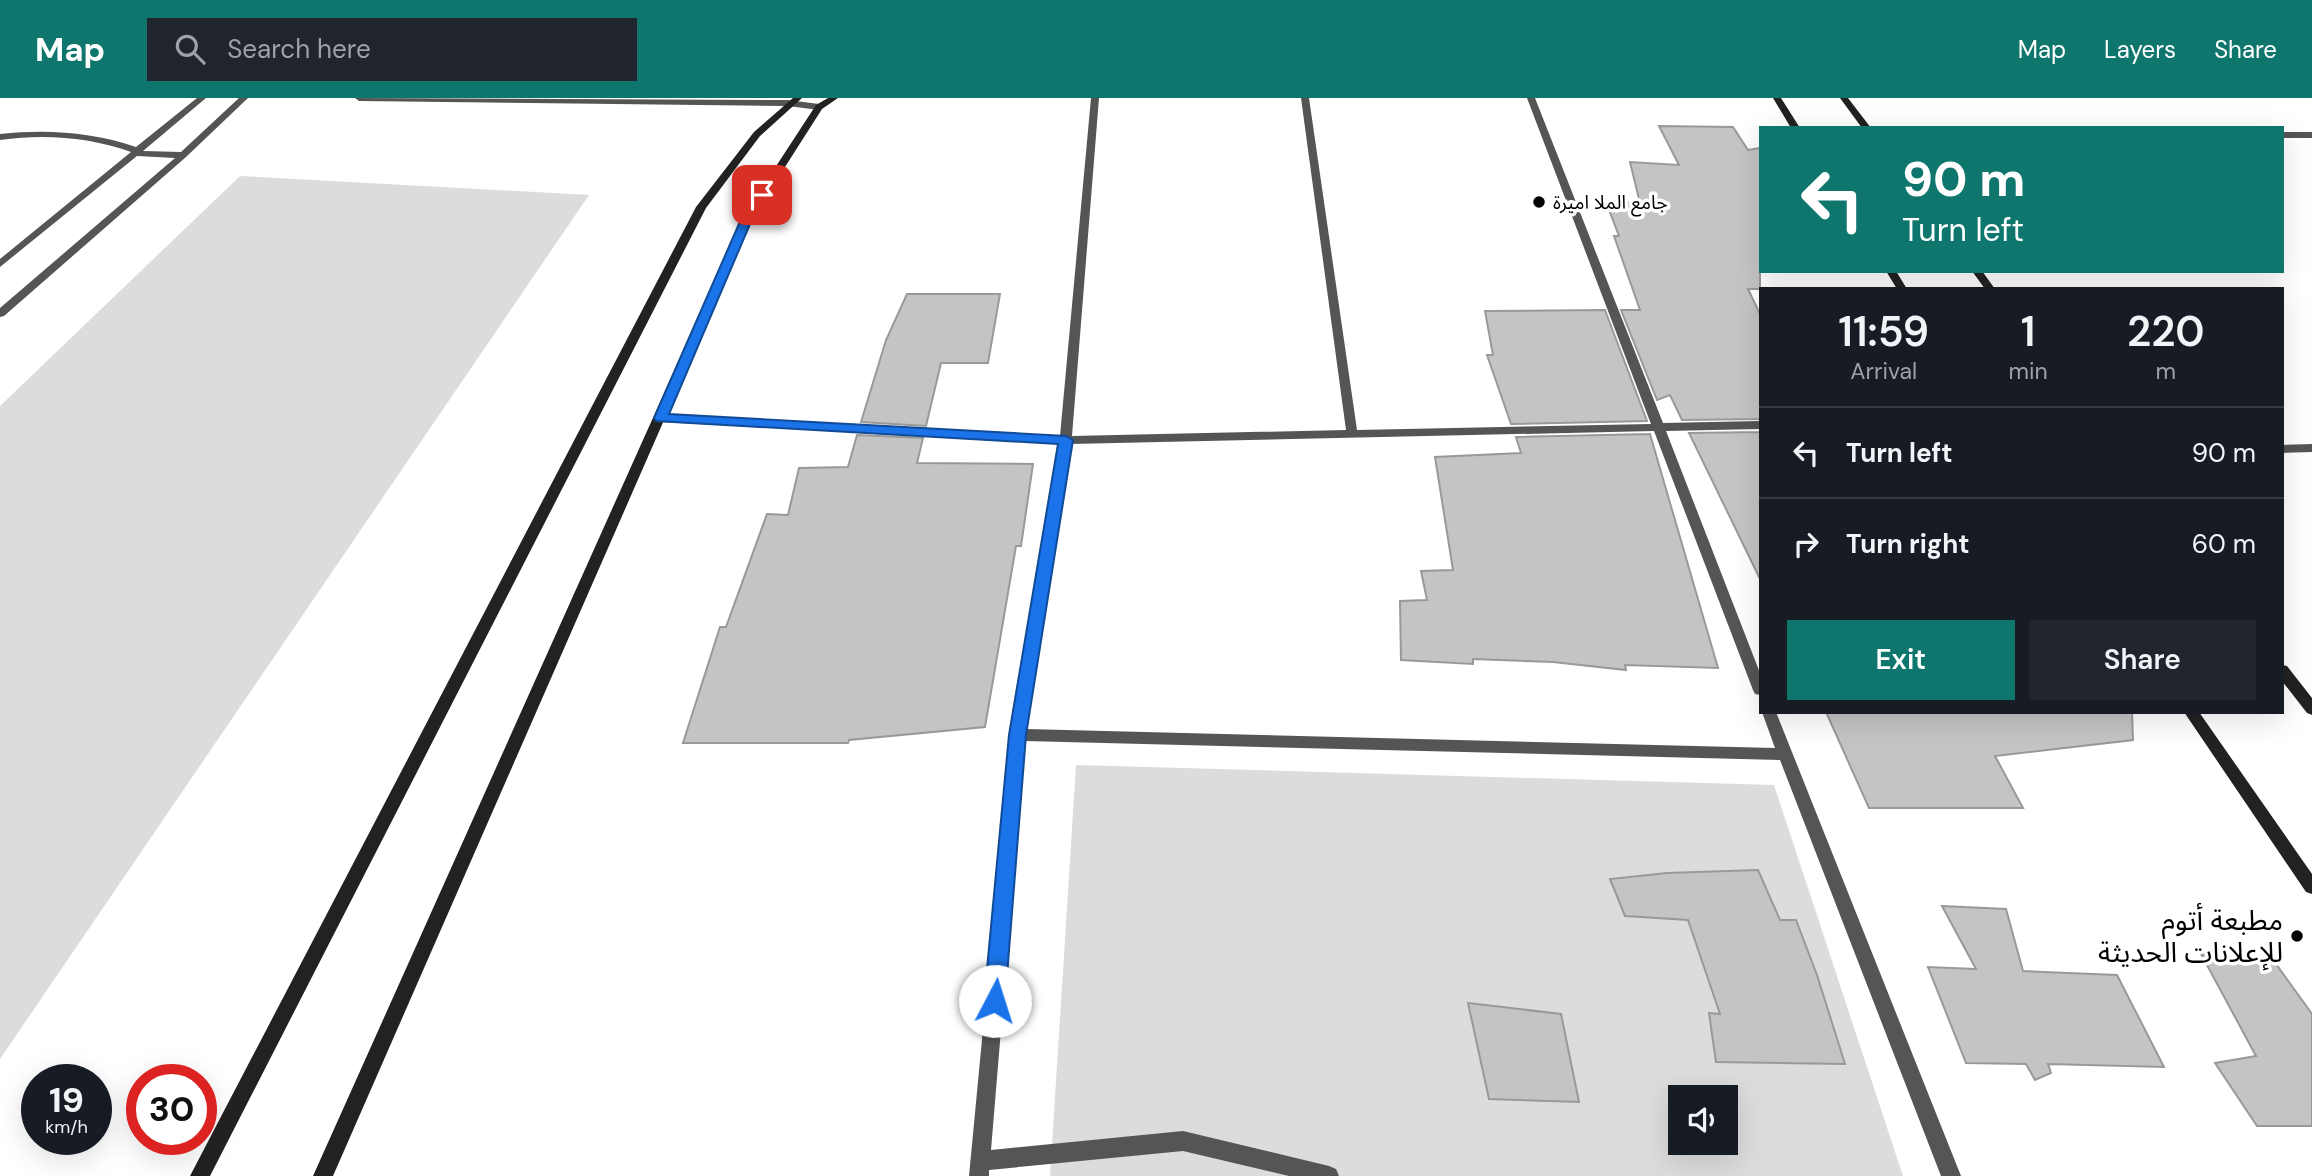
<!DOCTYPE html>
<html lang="en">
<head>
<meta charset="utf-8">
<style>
	body { margin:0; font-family:"DM Sans","Noto Sans Arabic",sans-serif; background:#20242c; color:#f1f3f6; height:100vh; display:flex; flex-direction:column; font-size:26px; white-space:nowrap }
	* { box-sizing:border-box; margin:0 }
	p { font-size:23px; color:#9ea1a6 }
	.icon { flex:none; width:38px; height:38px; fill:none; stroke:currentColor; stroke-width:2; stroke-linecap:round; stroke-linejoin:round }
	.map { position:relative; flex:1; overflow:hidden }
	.details { position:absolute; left:1759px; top:189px; width:525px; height:427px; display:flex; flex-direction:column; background:#171b24; border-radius:0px; box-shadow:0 7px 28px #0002 }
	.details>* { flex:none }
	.hud { position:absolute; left:1759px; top:28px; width:525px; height:147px; border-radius:0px; box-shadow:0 7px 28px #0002; background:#0f766e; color:#fff; overflow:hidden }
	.tools { position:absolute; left:1668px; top:987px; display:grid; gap:14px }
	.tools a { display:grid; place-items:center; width:70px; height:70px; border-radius:0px; background:#171b24; box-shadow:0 7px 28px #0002; font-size:35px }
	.speed { position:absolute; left:21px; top:966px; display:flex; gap:14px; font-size:35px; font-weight:700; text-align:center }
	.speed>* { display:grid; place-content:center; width:91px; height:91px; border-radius:50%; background:#171b24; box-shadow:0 7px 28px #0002; line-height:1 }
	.speed small { font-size:18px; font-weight:400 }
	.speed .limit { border:10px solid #d22; background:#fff; color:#111 }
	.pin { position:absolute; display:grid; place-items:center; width:60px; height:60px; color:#fff; margin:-30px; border-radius:14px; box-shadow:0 4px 10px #0006 }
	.me { position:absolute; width:77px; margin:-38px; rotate:5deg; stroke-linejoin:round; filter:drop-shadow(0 0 5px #0008) }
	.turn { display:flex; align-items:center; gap:24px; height:147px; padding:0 28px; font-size:32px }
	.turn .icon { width:91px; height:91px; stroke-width:2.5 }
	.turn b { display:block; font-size:49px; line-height:60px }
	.eta { display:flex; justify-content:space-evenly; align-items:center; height:119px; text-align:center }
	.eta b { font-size:42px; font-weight:600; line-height:49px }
	.primary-button { display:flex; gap:14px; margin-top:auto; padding:14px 28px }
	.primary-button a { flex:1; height:80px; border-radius:0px; background:#0f766e; color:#fff; font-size:28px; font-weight:600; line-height:80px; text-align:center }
	.primary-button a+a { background:#20242c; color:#f1f3f6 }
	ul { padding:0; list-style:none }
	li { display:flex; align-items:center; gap:21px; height:91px; padding:0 28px; border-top:2px solid #363941 }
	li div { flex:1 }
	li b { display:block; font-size:26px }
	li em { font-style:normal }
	header { display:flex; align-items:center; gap:42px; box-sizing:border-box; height:98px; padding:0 35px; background:#0f766e; color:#fff }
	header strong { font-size:33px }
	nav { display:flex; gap:38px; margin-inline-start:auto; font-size:24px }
	.search { width:490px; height:63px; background:#20242c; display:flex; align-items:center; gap:18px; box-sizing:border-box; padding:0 24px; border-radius:0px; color:#9ea1a6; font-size:26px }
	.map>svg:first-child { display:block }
	.green { fill:#dcdcdc; fill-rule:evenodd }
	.building { fill:#c4c4c4; stroke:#999; stroke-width:2 }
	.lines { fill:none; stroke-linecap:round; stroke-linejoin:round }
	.service { fill:#555; fill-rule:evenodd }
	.minor { fill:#555; fill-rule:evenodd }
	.secondary { fill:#222; fill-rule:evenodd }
	.route { fill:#1a73e8; stroke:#114b97; stroke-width:2 }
	.poi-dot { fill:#000; stroke:#fff; stroke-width:2.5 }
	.labels { text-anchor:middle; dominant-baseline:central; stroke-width:7; stroke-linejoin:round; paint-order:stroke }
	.far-poi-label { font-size:19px; fill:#000; stroke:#fff; text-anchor:start }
	.near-poi-label { font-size:28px; fill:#000; stroke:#fff; text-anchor:end }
</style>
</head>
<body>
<header>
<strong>Map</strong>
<div class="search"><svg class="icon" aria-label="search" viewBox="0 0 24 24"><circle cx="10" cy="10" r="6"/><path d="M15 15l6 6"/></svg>Search here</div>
<nav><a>Map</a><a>Layers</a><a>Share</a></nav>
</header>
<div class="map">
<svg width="2312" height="1078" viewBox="0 0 2312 1078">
	<rect width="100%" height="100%" fill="#fff"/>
	<path class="green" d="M240,78L589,97L0,961V308Z
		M1076,667L1774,687L1903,1078H1050ZM1680,999H1726V1045H1680Z"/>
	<path class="building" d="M1659,28L1733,29L1748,52L1760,50V191H1748L1760,216V321L1682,322L1670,297L1657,302L1621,212H1640L1614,138H1619L1606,104L1640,105L1630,64L1679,67Z
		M907,196H1000L988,265H941L926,328L861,324L886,242Z
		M1605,212L1647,323L1511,326L1487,257H1493L1485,213Z
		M1760,334V333V481L1689,335Z
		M1650,336L1718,570L1625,567L1626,572L1553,564L1473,561V566L1401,562L1400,503L1427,502L1421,473L1453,472L1435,359L1521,355L1516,339Z
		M857,337L923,340L917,365L1033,366L1021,448H1016L985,629L849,642L848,645H683L720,529H726L767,416L788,417L799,370L848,369Z
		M1826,614H2132L2133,642L1995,658L2023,710H1869Z
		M1758,772L1780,822H1796L1817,877L1845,966L1716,964L1709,915L1720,916L1688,822L1625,818L1610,781L1667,775Z
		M1942,808L2006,811L2023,873L2117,877L2164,969L2048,966L2051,975L2035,982L2026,966L1966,965L1928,869L1976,871Z
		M2201,856L2276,866L2312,916V1028H2257L2215,965L2256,958Z
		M1468,905L1561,916L1579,1004L1489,1001Z"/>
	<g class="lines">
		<path class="service" d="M2282,34H2312V40H2282Z
			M2312,346V354L2282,355V347Z"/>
		<path class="minor" d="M197,0H206L143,53L181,54L239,0H248L186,59L4,218L0,219V210L175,60L137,58L0,169V161L131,54C88,39 45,36 0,42V36C47,31 92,34 136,49Z
			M355,0L788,2L819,6L823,9L819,12L788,8L359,3Z
			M1091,0H1099L1072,338L1346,332L1301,0H1309L1357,332L1651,326L1527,0H1535L1663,325L1760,323V331L1666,333L1760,575V597L1755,596L1753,592L1654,333L1071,346L1026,631L1775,650L1762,614H1776L1961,1078H1941L1780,662L1025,643L991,1052L1183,1033L1329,1068L1336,1071L1339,1078H1289L1183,1053L989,1072V1078H969L1011,637L1059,345L660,324L654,320L660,316L1060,338Z"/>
		<path class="secondary" d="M793,0H802L760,38L706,110L210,1078H190L696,109L754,34Z
			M828,0H838L822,11L753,119L333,1078H313L743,119L816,7Z
			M1773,0H1781L1800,30H1791Z
			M1840,0H1848L1871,30H1862Z
			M1886,173H1896L1907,191H1897Z
			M1972,173H1982L1995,191H1985Z
			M2282,567L2287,568L2312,600V617L2307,615L2282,583Z
			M2184,614H2199L2312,776V796L2306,794Z"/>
	</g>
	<path class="route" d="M762,94L767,97L753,119L669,316L1066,338L1073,342L1026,637L1005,903L1002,910L995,913L987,910L984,903L1009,637L1058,346L656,323L654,320L742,119L758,95Z"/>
	<g class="poi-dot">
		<circle cx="1539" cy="104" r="7"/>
		<circle cx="2297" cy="838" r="7"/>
	</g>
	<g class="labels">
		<g class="far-poi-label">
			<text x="1553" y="104">جامع الملا اميرة</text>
		</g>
		<g class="near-poi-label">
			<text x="2283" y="822">مطبعة أتوم<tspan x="2283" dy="32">للإعلانات الحديثة</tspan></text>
		</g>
	</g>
</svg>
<div class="tools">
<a><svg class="icon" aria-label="sound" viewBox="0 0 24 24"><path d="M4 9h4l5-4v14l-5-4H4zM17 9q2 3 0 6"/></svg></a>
</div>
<div class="speed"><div>19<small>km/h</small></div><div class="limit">30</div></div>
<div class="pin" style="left:762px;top:97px;background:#d93025"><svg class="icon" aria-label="arrive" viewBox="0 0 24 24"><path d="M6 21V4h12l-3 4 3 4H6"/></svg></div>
<svg class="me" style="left:995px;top:903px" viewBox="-20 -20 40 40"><circle r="19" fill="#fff"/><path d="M0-13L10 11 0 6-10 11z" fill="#1a73e8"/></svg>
<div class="hud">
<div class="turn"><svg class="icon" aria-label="left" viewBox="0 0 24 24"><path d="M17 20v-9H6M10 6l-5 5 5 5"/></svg><div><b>90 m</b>Turn left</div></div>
</div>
<section class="details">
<div class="eta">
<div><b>11:59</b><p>Arrival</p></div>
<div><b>1</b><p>min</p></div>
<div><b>220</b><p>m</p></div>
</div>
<ul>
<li><svg class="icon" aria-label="left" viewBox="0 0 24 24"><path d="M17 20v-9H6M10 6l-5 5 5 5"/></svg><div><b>Turn left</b></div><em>90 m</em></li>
<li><svg class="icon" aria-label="right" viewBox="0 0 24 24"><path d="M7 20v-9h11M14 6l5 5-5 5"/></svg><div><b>Turn right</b></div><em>60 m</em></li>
</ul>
<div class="primary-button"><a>Exit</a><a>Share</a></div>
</section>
</div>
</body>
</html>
